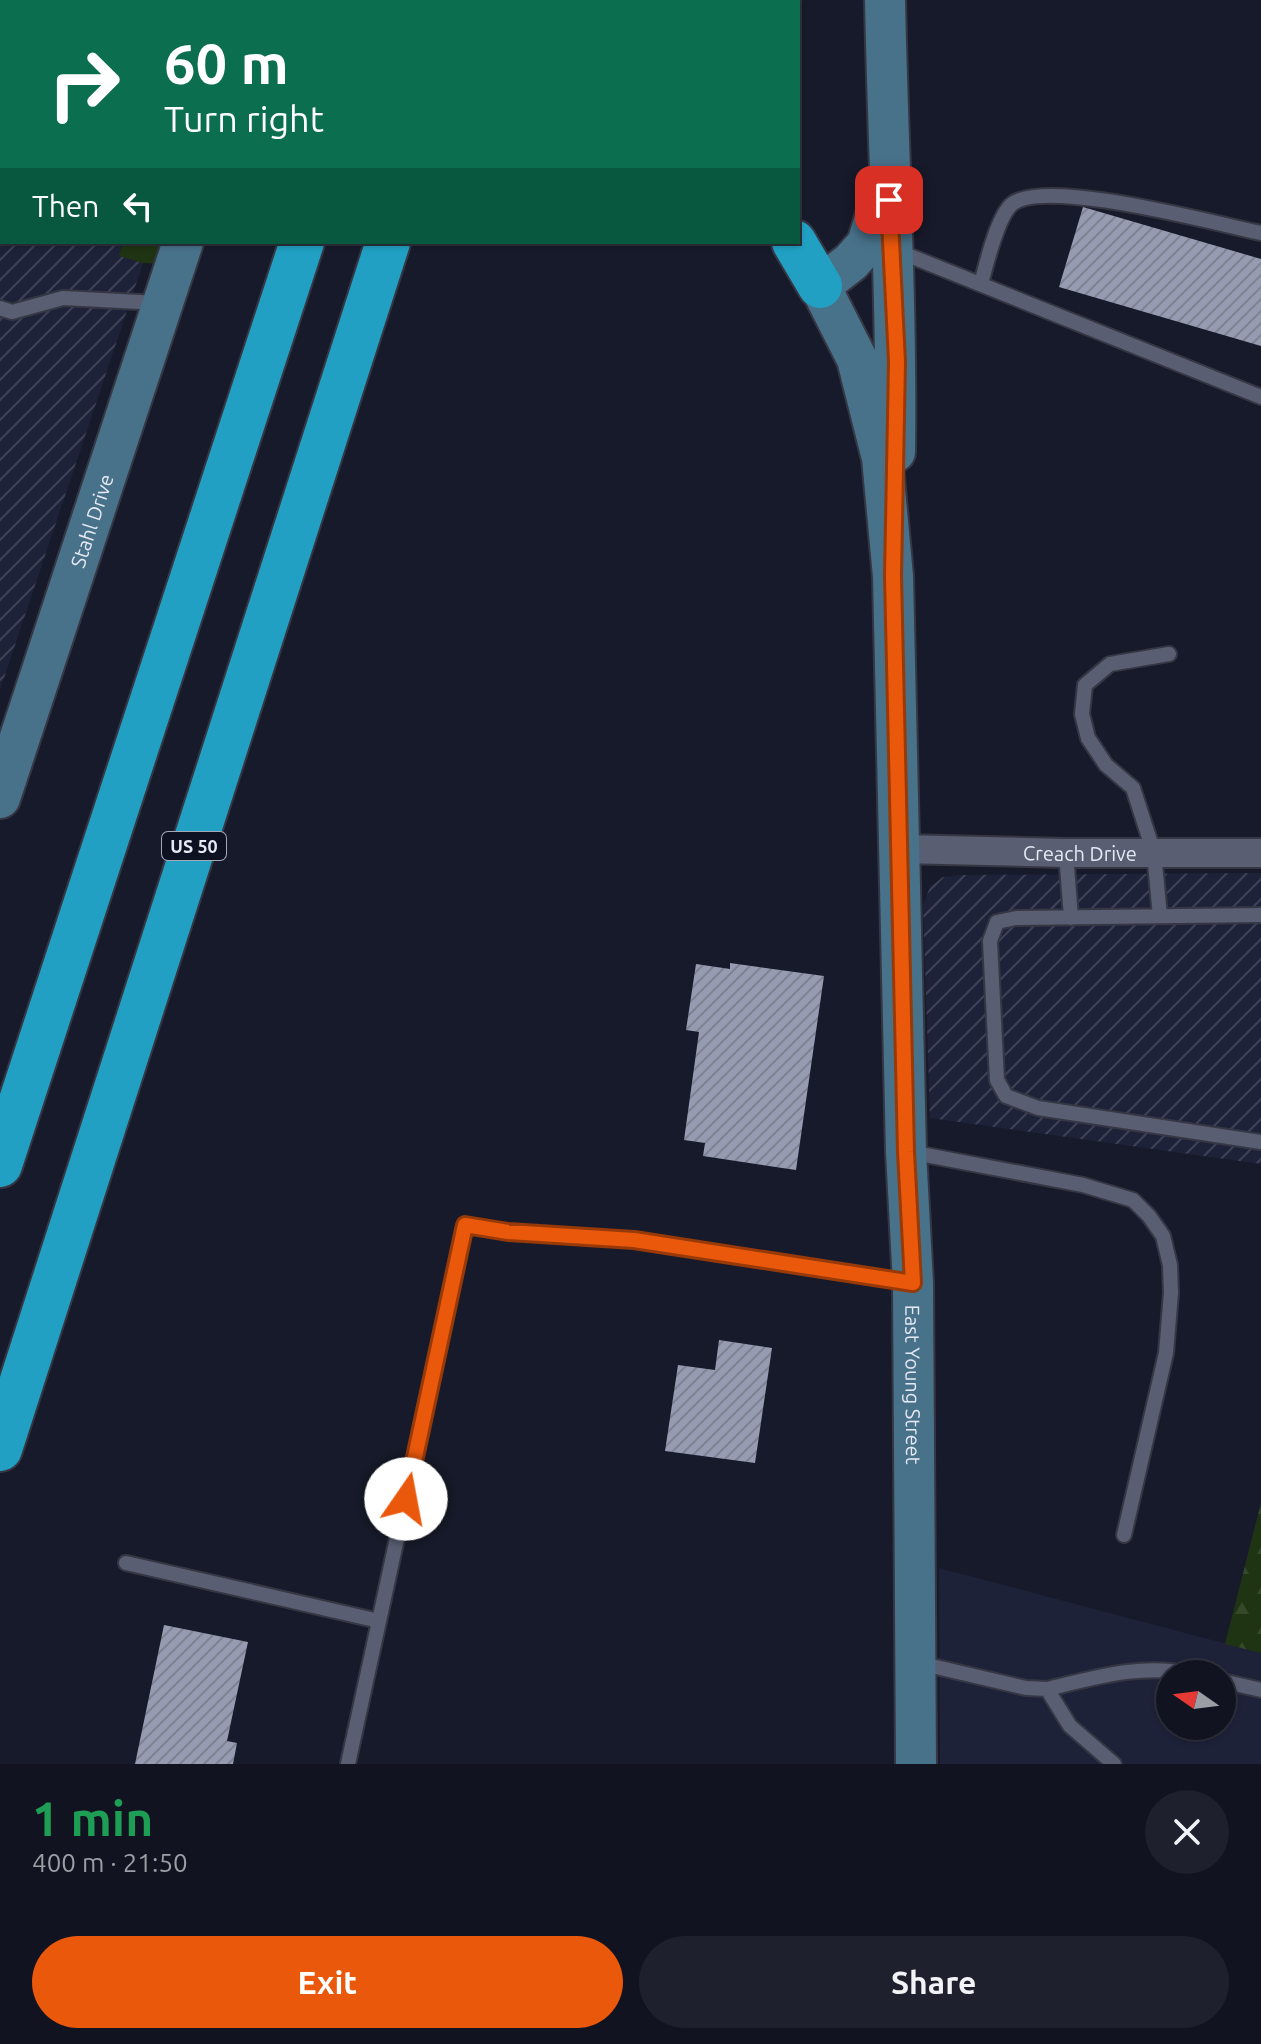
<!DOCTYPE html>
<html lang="en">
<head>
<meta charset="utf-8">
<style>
	body { margin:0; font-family:Ubuntu,sans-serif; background:#1e212d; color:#f1f3f6; height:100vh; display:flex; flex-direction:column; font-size:30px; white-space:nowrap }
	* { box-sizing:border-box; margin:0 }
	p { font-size:26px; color:#9c9ea5 }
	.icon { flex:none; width:44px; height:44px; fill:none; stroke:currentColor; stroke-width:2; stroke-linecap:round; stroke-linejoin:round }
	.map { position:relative; height:1764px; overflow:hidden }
	.side { display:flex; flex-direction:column; background:#111420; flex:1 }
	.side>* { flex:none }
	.guide { position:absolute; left:0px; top:0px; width:800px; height:244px; box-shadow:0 2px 6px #0004,0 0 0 2px #30333e; background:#0b6e4f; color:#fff; overflow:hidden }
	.needle { width:52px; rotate:284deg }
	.buttons { position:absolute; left:1156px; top:1660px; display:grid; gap:16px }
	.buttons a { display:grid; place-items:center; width:80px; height:80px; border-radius:50%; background:#111420; box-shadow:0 2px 6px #0004,0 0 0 2px #30333e; font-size:40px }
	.pin { position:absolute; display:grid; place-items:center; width:68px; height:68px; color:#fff; margin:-34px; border-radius:16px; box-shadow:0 4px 12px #0006 }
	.me { position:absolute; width:88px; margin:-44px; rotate:12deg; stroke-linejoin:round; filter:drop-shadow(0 0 6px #0008) }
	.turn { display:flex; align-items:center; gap:28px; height:168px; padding:0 32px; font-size:36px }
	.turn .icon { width:104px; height:104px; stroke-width:2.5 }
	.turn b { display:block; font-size:56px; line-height:68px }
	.then { display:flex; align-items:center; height:76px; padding:0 32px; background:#0003; gap:16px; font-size:30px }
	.round { display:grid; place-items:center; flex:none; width:84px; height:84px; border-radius:42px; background:#1e212d }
	.headline { display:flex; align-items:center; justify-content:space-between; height:136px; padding:0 32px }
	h1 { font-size:48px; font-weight:700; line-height:60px; color:#1e9e55 }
	.action { display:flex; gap:16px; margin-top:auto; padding:16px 32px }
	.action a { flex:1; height:92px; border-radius:48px; background:#ea580c; color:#fff; font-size:32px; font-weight:700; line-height:92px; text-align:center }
	.action a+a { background:#1e212d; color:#f1f3f6 }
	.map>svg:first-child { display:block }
	.built { fill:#1e2239; fill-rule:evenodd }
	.industrial { fill:url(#industrial-furrows) }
	.green { fill:#1f3413 }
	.forest { fill:url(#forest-firs) }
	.building { fill:url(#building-hatch) }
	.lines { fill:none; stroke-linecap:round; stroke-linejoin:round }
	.lane-casing { stroke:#363744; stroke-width:18 }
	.street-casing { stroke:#363744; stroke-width:32 }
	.secondary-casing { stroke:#363744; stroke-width:44 }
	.highway-casing { stroke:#363744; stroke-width:48 }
	.lane { stroke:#595e72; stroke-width:14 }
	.street { stroke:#595e72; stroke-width:28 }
	.secondary { stroke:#48728a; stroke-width:40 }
	.highway { stroke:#21a0c3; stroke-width:44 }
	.route-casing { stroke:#983908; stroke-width:20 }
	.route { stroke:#ea580c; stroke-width:14 }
	.labels { text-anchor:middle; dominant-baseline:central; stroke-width:8; stroke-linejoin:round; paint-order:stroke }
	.shield { fill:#0e1121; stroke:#a5a8b5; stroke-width:2 }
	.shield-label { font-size:18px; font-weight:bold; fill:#e6e8f4 }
	.street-label { font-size:20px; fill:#e6e8f4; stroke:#0e1121 }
</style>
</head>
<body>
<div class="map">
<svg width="1261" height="1764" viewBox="0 0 1261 1764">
	<defs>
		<pattern id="industrial-furrows" width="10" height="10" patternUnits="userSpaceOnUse" patternTransform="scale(2)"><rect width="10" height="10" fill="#1e2239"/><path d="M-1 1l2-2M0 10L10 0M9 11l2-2" fill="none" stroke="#3f4256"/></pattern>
		<pattern id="forest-firs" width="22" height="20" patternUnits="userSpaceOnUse" patternTransform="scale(2)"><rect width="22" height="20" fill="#1f3413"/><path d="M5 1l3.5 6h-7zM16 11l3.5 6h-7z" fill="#35482a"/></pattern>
		<pattern id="building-hatch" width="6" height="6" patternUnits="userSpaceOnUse" patternTransform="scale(2)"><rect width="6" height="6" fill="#969bb1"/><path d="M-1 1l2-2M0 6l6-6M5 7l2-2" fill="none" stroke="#7e8292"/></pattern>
	</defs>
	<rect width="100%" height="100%" fill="#171a2a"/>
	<path class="built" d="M939,1568L1261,1653V1764H940ZM1170,1674H1222V1726H1170Z"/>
	<path class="industrial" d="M0,0H197L2,2V242H123L120,256L143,263L0,690Z
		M1261,873V1164L930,1118L923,905L930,887L943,877L960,875Z"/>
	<path class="green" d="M123,242H169L163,264L143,263L119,256Z"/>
	<path class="forest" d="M1261,1503V1653L1225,1644Z"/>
	<path class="building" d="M1083,207L1261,259V346L1059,287Z
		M730,963L824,976L796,1170L703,1156L705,1143L684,1140L699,1032L686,1030L696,964L730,969Z
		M719,1340L772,1348L755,1463L665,1451L678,1365L715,1370Z
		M164,1625L248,1642L227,1741L237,1743L233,1764H135Z"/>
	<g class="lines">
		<defs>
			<path id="lane" d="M895,250L1261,397
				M981,284C986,265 997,218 1011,205C1041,176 1217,224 1261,233
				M0,308L12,312L63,298L159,303
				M1066,853L1071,918
				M1261,915L1016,918L997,922L990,941L997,1080L1006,1096L1038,1108L1261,1142
				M1160,916L1154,853L1133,788L1106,765L1088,738L1082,714L1085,685L1110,664L1169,654
				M910,1152L1083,1185L1133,1200L1149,1216L1163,1236L1170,1265L1171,1293L1166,1353L1124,1535
				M126,1563L379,1621
				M919,1663L1026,1688L1047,1689
				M1222,1681L1261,1690
				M348,1764L465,1225L508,1232L634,1240L909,1282
				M1114,1764L1070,1726L1047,1689C1094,1678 1141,1663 1190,1674"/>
			<g id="street">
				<path id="s1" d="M900,849L1066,853H1261"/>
			</g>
			<g id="secondary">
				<path d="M885,0C888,151 897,301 895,452"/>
				<path d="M262,2V0"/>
				<path id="s2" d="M888,176L867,244L851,262L820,286L857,359L882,458L893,576L906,1152L913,1283L916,1764"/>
				<path id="s3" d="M0,798L183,242"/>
			</g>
			<path id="highway" d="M484,0L485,2
				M378,2L379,0
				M794,242L820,286
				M0,1165L302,242
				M0,1449L388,242"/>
		</defs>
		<use href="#lane" class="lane-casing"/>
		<use href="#street" class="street-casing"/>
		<use href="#secondary" class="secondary-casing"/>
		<use href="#highway" class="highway-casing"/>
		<use href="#lane" class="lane"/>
		<use href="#street" class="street"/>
		<use href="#secondary" class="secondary"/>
		<use href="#highway" class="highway"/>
	</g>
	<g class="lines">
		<defs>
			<path id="route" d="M406,1499L465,1225L508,1232L634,1240L913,1283L906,1152L893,576L897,362L889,200"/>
		</defs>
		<use href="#route" class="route-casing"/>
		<use href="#route" class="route"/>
	</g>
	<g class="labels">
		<rect class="shield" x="162" y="832" width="64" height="28" rx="6"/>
		<g class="shield-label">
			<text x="194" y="846">US 50</text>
		</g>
		<g class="street-label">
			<text stroke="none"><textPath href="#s3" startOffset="292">Stahl Drive</textPath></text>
			<text stroke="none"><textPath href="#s1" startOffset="180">Creach Drive</textPath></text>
			<text stroke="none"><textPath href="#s2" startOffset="1246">East Young Street</textPath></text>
		</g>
	</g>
</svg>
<div class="buttons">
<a><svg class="needle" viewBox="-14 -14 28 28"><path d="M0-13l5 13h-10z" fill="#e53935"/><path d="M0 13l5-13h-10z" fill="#9c9ea5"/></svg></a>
</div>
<div class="pin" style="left:889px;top:200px;background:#d93025"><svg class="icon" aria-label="arrive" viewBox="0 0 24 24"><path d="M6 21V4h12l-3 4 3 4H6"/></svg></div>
<svg class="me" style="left:406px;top:1499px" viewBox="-20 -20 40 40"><circle r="19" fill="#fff"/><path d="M0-13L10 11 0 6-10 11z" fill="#ea580c"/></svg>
<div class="guide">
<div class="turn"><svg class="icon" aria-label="right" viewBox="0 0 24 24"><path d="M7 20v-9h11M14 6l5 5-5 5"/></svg><div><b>60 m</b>Turn right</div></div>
<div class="then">Then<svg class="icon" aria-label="left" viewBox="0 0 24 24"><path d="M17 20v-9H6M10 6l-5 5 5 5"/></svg></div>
</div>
</div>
<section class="side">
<div class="headline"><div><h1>1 min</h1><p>400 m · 21:50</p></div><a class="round"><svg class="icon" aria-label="close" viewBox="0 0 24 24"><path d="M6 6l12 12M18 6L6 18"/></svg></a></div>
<div class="action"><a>Exit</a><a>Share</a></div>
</section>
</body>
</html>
